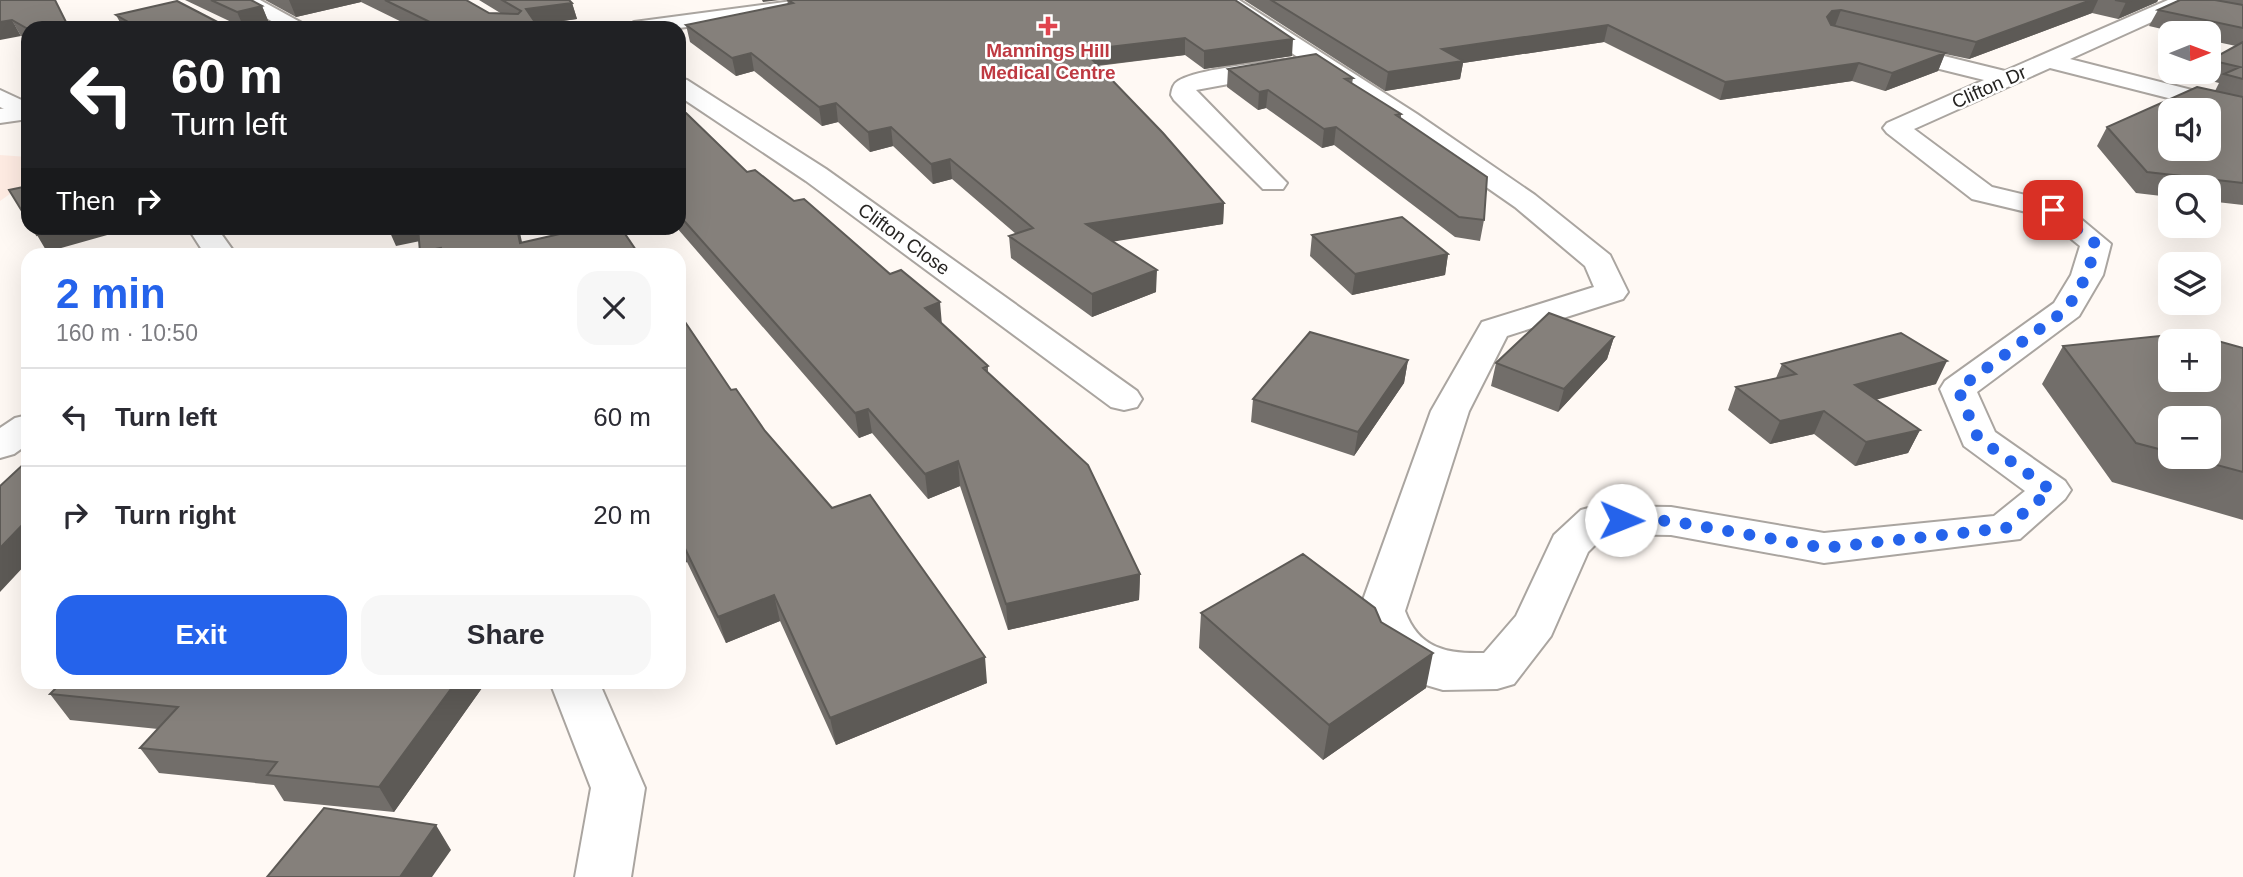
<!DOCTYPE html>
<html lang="en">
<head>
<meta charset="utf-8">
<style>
	body { margin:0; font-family:Helvetica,sans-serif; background:#f7f7f7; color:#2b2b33; height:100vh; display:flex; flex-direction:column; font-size:26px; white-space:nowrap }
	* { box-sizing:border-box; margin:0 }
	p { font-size:23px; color:#7c7c81 }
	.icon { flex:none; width:38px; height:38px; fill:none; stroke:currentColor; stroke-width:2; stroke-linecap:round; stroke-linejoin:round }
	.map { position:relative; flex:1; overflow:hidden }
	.drawer { position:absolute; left:21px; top:248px; width:665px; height:441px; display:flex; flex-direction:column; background:#fff; border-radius:21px; box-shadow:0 7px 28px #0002 }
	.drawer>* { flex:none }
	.guide { position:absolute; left:21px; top:21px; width:665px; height:214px; border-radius:21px; box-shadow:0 7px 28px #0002; background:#202124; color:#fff; overflow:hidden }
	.needle { width:46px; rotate:89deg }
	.buttons { position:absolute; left:2158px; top:21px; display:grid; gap:14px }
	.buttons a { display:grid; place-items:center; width:63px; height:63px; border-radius:14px; background:#fff; box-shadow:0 7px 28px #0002; font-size:35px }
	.pin { position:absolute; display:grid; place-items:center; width:60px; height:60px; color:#fff; margin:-30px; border-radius:14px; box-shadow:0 4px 10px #0006 }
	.me { position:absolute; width:77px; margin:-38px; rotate:91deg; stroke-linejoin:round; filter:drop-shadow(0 0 5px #0008) }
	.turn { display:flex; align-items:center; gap:24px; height:147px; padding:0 35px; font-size:32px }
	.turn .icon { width:91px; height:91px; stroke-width:2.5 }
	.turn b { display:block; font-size:49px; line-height:60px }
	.then { display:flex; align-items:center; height:66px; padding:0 35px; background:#0003; gap:14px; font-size:26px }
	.round { display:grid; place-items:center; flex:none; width:74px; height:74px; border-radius:21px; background:#f7f7f7 }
	.summary { display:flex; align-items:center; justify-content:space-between; height:119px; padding:0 35px }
	h1 { font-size:42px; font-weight:700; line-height:52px; color:#2563eb }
	.action { display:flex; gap:14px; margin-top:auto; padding:14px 35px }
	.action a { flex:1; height:80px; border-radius:21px; background:#2563eb; color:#fff; font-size:28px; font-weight:700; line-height:80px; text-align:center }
	.action a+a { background:#f7f7f7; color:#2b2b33 }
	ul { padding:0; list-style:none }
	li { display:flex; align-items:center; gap:21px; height:98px; padding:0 35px; border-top:2px solid #e1e1e2 }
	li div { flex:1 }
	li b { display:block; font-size:26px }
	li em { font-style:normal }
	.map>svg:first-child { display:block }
	.education { fill:#ffece3 }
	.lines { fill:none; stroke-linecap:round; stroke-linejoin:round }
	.minor-casing { stroke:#aaa5a0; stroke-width:4 }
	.major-casing { stroke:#aaa5a0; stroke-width:4 }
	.minor { fill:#fff; fill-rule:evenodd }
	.major { fill:#fff; fill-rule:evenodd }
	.wall { fill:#726e6a; fill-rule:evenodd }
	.shaded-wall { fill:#5d5a56 }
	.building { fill:#85807b; stroke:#5d5a56; stroke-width:2; fill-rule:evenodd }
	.route { stroke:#2563eb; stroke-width:12; stroke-dasharray:0 21.6 }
	.health-dot { fill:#e0444e; stroke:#fff; stroke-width:2.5 }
	.labels { text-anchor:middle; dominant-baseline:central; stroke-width:5; stroke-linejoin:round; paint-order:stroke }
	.far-health-label { font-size:19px; font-weight:bold; fill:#be3a42; stroke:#fff }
	.far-street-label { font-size:19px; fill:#262422; stroke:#fff }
</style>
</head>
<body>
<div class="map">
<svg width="2243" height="877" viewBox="0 0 2243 877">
	<rect width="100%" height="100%" fill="#fff9f4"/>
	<path class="education" d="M0,155L28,157V181L0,201Z"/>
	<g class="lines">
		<defs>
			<path id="minor" d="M234,0H260L311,28H284Z
				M1215,0H1239L1417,114L1535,195L1610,255L1628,292L1623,299L1507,336L1469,411L1405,611C1419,649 1447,654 1484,653L1516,616L1554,535L1581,510L1596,506L1671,507L1824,533L1994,516L2025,491L1964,446L1940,389L1945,381L2054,303L2071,275L2080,246L2043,216L1972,199L1887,133L1883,128L1887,123L1984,80L1883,55L1880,50L1883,45L1891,43L2005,71L2168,0H2189L2187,6L2070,59L2243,103V117L2050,68L1914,129L1992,187L2063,204L2111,244L2103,275L2079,316L1977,392L1995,432L2065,481L2071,490L2065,499L2020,539L1824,563L1671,535L1606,534L1588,552L1551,636L1514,684L1497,689L1443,690L1426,685L1376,654L1359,611L1431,411L1482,322L1594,287L1585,266L1515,207L1315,68L1196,90L1287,183L1283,189H1263L1174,100L1171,95C1172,89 1173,84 1178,81C1197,68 1272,62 1299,58Z
				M679,78L687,80L826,169L1137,391L1142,399L1137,407L1124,410L1111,407L806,181L679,96Z
				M0,90L28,103V120L0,107Z
				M188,228H217L237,256H206Z
				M28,415V444L14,454L0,458V428L15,418Z
				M550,682H599L645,788L631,877H575L591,788Z"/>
			<path id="major" d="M800,0H856L846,6L679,28H623L634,22Z
				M28,105V119L0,123V109Z"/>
		</defs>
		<use href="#minor" class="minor-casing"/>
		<use href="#major" class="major-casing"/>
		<use href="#minor" class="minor"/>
		<use href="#major" class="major"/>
	</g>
	<path class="wall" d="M0,0L28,28V40L21,36Z
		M185,0H251L262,6L269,23L244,28Z
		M265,0H466L489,13L502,14L479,0H569L572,3L577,19L537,25L539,28H414L361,2L296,17Z
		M787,0H1235L1292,56L1204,69L1185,55L1098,66L1224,203L1223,224L1113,241L1156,292L1092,317L1011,258L1009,236L1016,234L952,179L933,184L893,146L870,152L838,122L822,126L754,71L736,76L690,42L686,25L788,4Z
		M1244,0H2158L2157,2L2118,19L2092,13L1969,59L1945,54L1938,71L1885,91L1852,81L1720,100L1604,42L1463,63L1460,79L1385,91Z
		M2180,0H2243V205L2208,201V187H2170V197L2136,193L2097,146L2107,127L2215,91L2219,83L2200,78L2204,72H2208V63L2210,60L2236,46L2208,40V33H2179L2149,26L2158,10Z
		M116,15L229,28H123Z
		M1228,69L1353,78L1352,84L1401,114V118L1484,220L1480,241L1455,237L1334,145L1322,148L1266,108L1258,110L1227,87Z
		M679,115L747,172L942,324L988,366V373L1140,574L1139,600L1008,630L960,486L928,499L872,433L859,438L677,228H679Z
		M1312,235L1448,254L1445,275L1352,295L1310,256Z
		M679,313L731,390L765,431L832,508L987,683L836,745L780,621L726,643L687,562L679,565Z
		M1614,337L1607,359L1558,412L1491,386L1496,363Z
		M2063,346L2243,348V520L2112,482L2042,384ZM2170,418L2208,457H2170Z
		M1408,360L1404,383L1354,456L1251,422L1253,399Z
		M1782,364L1936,384L1876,399L1920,430L1908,453L1855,466L1814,434L1770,444L1728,410L1736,387L1776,378Z
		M1201,613L1381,622L1426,688L1323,760L1199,648Z
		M62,682H480L482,688L394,812L284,801L274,785L159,773L140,748L158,729L70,720L50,694Z"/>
	<path class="shaded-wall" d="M289,0H361V2L296,17Z
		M762,0H780L763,2Z
		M2091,0H2098L2092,13L1969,59L1976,42Z
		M2132,0H2158L2157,2L2118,19L2126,2Z
		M572,3L577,19L531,25L526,9Z
		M262,6L269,23L244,28L237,12Z
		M1841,10L1835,26L1821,34L1827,17L1832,11Z
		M12,20L21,36L0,40V22Z
		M1608,25L1604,42L1463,63L1460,79L1385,91L1388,72L1442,49Z
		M1185,38V55L1083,67V50Z
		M1293,39L1292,56L1204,69V51Z
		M751,53L754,71L736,76L732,58Z
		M1945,53L1938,71L1885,91L1892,73Z
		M1859,63L1852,81L1720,100L1725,82Z
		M1268,90L1266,108L1258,110L1259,92Z
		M836,103L838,122L822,126L819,107Z
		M891,127L893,146L870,152L868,132Z
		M1336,127L1334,145L1322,148L1324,129Z
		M950,159L952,179L933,184L931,164Z
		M1224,203L1223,224L1086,246V224Z
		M64,228H132L47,252L37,235Z
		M388,228H420L425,240L396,246Z
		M517,228H519L525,256L520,243Z
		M441,248L443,256H421L420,252Z
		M1448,254L1445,275L1352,295L1355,274Z
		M1157,270L1156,292L1092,317V294Z
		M940,302L942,325L925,308Z
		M1614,337L1607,359L1558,412L1564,389Z
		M1408,360L1404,383L1354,456L1358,432Z
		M1947,361L1936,384L1845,408L1855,385Z
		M868,409L872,433L859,438L855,413Z
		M1824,411L1814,434L1770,444L1780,421Z
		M1920,430L1908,453L1855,466L1866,442Z
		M958,461L960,486L928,499L925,474Z
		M28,519V562L0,592V548Z
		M679,536L687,562L679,565Z
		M1140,574L1139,600L1008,630L1006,604Z
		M774,595L780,621L726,643L718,617Z
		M1433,653L1426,688L1323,760L1329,725Z
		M985,657L987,683L836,745L830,718Z
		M456,682H480L482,688L394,812L379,787Z
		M436,825L451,850L432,877H400Z"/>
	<path class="building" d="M0,0H55L69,28L28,29L12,20L0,22Z
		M211,0H251L262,6L237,12Z
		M385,0H466L489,13L518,14L521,11L502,0H569L572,3L526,9L539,28H442Z
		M788,0H1235L1293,39L1204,51L1185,38L1083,50L1163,133L1224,203L1086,224L1157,270L1092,294L1009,236L1033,228L950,159L931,164L891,127L868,132L836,103L819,107L751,53L732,58L686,25L793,3Z
		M1271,0H2091L1976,42L1841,10L1832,11L1827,17L1831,25L1945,53L1892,73L1859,63L1725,82L1608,25L1442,49L1463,61L1388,72Z
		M2115,0H2132L2126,2Z
		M2180,0H2215L2243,5V28L2158,10Z
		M177,1L229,28H139L116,15Z
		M2243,42V79L2224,74L2240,67L2210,60Z
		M1316,54L1353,78L1345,79L1401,114L1396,115L1487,177L1484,220L1459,217L1336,127L1324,129L1268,90L1259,92L1228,69Z
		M2197,87L2243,97V183L2147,172L2107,127ZM2170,110H2208V149H2170Z
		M686,113L747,172L755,170L794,201L804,199L890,274L901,270L940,302L925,308L988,366L983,368L1088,465L1140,574L1006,604L958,461L925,474L868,409L855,413L679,215V115Z
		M28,186V221L9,190Z
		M1402,217L1448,254L1355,274L1312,235Z
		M32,228H64L37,235Z
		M418,228H517L520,243L586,228H621L640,256H444L441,248L420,252Z
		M679,313L731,390L736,389L765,431L832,508L870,495L985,657L830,718L774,595L718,617L679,536Z
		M1549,313L1614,337L1564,389L1496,363Z
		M1310,332L1408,360L1358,432L1253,399Z
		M1901,333L1947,361L1855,385L1920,430L1866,442L1824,411L1780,421L1736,387L1796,374L1782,364Z
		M2189,333L2243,348V472L2187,457H2208V418H2170V452L2136,443L2063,346ZM2170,341H2208V380H2170Z
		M28,460V519L0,548V486Z
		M1303,554L1375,608L1381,622L1433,653L1329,725L1201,613Z
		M62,682H456L379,787L267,775L277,762L140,748L178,707L50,694Z
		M324,808L436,825L400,877H267Z"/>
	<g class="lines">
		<path class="route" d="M1621,520L1671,521L1824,548L2006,528L2051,490L1978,438L1958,389L2067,309L2087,275L2096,244L2053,210"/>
	</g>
	<path class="health-dot" d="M1044.5 15.5h7v7h7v7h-7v7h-7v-7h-7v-7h7z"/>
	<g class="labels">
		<g class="far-health-label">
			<text x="1048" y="50">Mannings Hill<tspan x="1048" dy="22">Medical Centre</tspan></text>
		</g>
		<g class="far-street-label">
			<text transform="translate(1989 87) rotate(-24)">Clifton Dr</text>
			<text transform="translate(904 239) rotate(36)">Clifton Close</text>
		</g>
	</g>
</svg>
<div class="buttons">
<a><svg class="needle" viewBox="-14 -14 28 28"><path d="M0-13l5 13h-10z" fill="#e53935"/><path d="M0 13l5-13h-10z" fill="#7c7c81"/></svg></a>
<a><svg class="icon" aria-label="sound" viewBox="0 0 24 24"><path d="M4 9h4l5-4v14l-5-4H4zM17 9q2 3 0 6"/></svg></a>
<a><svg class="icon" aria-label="search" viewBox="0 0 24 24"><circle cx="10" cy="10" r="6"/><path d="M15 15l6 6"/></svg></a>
<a><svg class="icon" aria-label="layers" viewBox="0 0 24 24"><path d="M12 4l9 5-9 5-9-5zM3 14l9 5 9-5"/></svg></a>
<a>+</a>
<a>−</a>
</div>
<div class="pin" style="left:2053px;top:210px;background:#d93025"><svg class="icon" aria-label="arrive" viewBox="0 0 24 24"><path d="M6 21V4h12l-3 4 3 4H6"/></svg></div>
<svg class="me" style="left:1621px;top:520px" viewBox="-20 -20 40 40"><circle r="19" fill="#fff"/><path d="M0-13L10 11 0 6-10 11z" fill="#2563eb"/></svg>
<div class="guide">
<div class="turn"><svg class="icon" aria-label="left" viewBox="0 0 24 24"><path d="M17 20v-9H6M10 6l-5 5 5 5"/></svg><div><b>60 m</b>Turn left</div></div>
<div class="then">Then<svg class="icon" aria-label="right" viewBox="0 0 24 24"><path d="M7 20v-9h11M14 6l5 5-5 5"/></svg></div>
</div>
<section class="drawer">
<div class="summary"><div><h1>2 min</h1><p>160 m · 10:50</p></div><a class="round"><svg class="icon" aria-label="close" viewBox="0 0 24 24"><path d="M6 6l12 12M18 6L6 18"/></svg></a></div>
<ul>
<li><svg class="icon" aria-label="left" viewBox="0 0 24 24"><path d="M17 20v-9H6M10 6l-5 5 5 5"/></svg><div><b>Turn left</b></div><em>60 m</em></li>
<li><svg class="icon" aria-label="right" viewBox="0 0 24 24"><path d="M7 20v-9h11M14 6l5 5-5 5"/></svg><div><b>Turn right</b></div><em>20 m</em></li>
</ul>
<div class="action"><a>Exit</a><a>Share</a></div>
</section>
</div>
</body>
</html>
